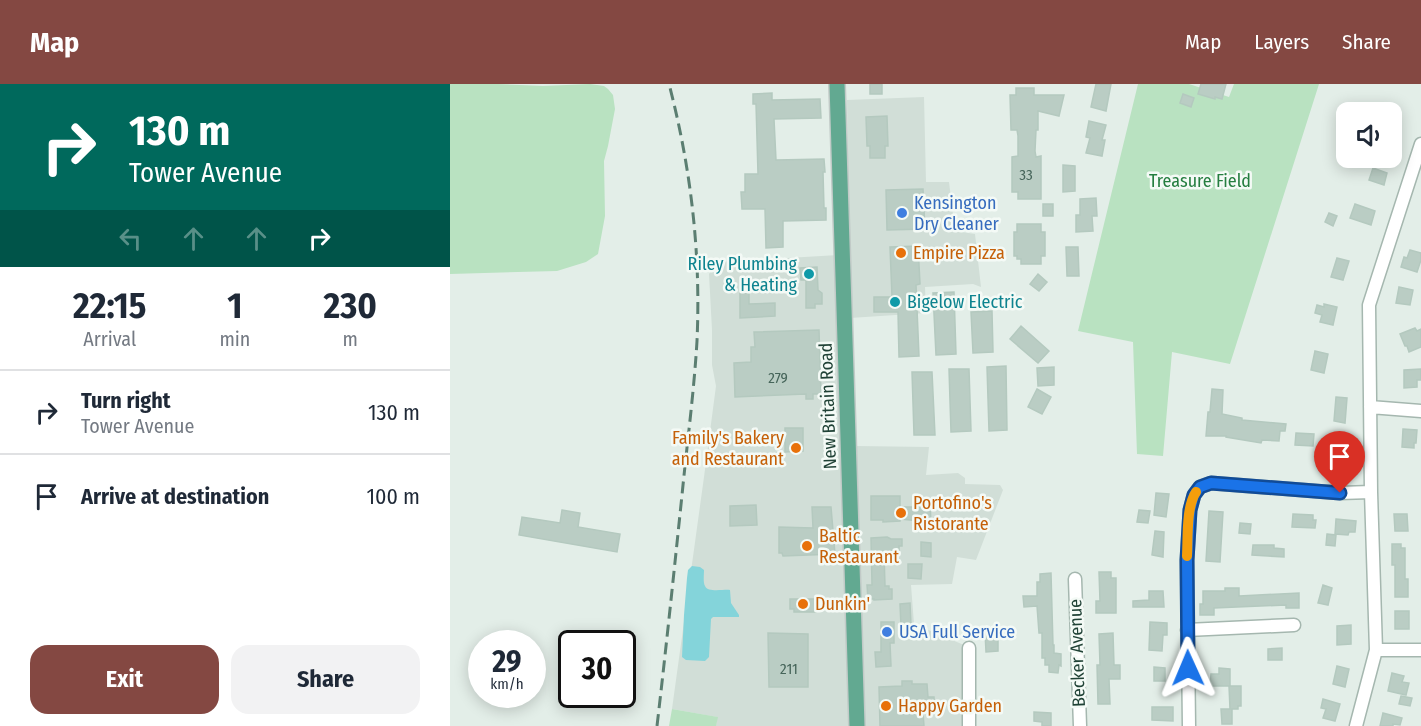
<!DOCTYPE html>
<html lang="en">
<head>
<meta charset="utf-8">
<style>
	body { margin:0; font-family:"Fira Sans Condensed",sans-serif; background:#f2f2f3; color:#1f2937; height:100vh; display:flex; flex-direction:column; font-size:22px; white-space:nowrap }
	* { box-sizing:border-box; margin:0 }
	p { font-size:20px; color:#747a83 }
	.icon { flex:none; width:33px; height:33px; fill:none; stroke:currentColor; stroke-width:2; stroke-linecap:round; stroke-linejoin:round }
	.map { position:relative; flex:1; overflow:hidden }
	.panel { display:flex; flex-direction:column; background:#fff; width:450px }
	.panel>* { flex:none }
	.banner { background:#00695c; color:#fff; overflow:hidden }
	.controls { position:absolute; left:886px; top:18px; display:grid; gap:12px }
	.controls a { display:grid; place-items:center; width:66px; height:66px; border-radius:12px; background:#fff; box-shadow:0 3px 15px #0003; font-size:30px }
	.speed { position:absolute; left:18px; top:546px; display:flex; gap:12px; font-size:30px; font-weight:700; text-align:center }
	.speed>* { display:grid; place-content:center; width:78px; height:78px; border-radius:50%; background:#fff; box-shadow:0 3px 15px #0003; line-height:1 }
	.speed small { font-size:15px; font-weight:400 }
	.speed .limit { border:3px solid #111; border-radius:9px; background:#fff; color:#111 }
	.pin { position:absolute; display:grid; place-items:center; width:51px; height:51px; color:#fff; margin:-62px -26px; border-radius:50% 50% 50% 0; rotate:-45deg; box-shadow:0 0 6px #0007 }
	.pin .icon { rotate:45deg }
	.me { position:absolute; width:66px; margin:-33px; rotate:359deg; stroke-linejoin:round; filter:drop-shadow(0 0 4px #0008) }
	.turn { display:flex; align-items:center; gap:21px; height:126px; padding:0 30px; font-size:27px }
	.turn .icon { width:78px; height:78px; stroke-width:2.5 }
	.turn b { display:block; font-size:42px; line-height:51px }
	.lanes { display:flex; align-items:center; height:57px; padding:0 30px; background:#0003; justify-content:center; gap:30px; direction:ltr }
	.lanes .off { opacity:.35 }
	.eta { display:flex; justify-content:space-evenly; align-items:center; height:102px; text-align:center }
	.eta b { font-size:36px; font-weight:700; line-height:42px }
	.button { display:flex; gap:12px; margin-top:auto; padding:12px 30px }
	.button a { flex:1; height:69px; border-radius:18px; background:#844842; color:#fff; font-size:24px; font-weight:700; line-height:69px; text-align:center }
	.button a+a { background:#f2f2f3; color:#1f2937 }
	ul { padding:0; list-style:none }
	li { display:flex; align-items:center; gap:18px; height:84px; padding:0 30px; border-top:2px solid #e0e1e3 }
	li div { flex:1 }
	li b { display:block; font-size:22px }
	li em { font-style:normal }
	header { display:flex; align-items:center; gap:36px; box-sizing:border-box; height:84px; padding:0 30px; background:#844842; color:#fff }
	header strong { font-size:28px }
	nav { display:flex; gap:33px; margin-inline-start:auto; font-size:21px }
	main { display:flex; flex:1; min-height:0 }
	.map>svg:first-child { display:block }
	.built { fill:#d1ded7 }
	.green { fill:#b9e2c1 }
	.water { fill:#84d4da }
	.building { fill:#bacdc4; stroke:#b4c9bf; stroke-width:1.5 }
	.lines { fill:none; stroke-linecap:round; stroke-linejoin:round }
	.minor-casing { stroke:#a5b7af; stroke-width:15 }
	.major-casing { stroke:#c1cac7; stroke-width:18 }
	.minor { stroke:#fff; stroke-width:12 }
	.major { stroke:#62a991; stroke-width:15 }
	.rail { stroke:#5b7e71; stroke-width:3; stroke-dasharray:12 6; stroke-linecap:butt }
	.route-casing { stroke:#114b97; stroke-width:15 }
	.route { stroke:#1a73e8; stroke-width:10 }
	.slow { stroke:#f59e0b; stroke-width:10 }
	.shop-dot { fill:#3f7fe0; stroke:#f4faf6; stroke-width:2 }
	.food-dot { fill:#e8710a; stroke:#f4faf6; stroke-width:2 }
	.culture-dot { fill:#0f9aa8; stroke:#f4faf6; stroke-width:2 }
	.labels { text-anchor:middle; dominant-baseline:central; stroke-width:5; stroke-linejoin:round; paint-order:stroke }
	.number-label { font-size:15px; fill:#46655a }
	.park-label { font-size:18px; fill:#257e40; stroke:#f4faf6 }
	.shop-label { font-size:18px; fill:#366cbe; stroke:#f4faf6; text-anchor:start }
	.food-label { font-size:18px; fill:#c56008; stroke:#f4faf6; text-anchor:start }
	.culture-label { font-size:18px; fill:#0d838f; stroke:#f4faf6; text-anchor:end }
	.street-label { font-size:18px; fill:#204236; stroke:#f4faf6 }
</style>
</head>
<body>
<header>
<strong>Map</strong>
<nav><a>Map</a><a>Layers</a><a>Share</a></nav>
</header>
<main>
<section class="panel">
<div class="banner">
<div class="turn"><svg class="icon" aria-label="right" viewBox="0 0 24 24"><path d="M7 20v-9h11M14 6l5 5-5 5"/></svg><div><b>130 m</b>Tower Avenue</div></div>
<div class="lanes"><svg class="icon off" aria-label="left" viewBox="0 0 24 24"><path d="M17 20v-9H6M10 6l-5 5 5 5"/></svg><svg class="icon off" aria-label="ahead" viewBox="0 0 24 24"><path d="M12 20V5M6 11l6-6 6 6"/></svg><svg class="icon off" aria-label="ahead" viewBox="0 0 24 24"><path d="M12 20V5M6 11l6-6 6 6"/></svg><svg class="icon" aria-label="right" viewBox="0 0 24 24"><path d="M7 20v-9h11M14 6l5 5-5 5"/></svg></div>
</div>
<div class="eta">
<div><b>22:15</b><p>Arrival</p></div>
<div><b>1</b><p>min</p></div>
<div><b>230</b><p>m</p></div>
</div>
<ul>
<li><svg class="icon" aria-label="right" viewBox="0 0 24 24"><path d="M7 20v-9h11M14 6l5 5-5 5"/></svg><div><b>Turn right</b><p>Tower Avenue</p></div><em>130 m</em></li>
<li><svg class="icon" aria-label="arrive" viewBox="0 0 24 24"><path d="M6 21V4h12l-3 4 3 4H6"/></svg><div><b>Arrive at destination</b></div><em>100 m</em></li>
</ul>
<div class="button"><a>Exit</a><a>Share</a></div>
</section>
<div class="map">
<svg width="971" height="642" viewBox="0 0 971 642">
	<rect width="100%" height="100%" fill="#e3eee8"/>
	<path class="built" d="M474,13L476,98H499L505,147L525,150L531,203L523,200L475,203L476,229L400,234L397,16Z
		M388,171L406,362L479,363L476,391L508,389L515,394V400L550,401L553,406L526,476L507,473L502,500L461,501L464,540L514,561V642H266L267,633L222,625L254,393L266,302L262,281V246L259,190L267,178Z"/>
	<path class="green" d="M0,0H48L93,2L140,0L154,2L158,5L163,11L165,25L158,62L154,77L155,132L148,170L136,178L107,187L0,190Z
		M688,0H739L779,13L784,0H869L780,280L722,268L713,372L687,370L683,258L628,247Z
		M222,625L268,633L266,642H219Z"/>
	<path class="water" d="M242,482L250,483L254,486C254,490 253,499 255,502C258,509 274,505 280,506L281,519L289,531V533H263L261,535L259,573L255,577L236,576L232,573L234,531L237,494L238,486Z"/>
	<path class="building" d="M420,0H432V10H420Z
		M646,0H661L656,27L641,23Z
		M751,0H776L772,15L765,13V15L748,10Z
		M566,4H584V11H614L609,32L588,27V46H586L585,67L586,73L591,72V115H568V108H562V73L568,72V52L567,46H561L560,11H566Z
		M322,9V16L370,15L371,34L324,35L326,76L374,75L375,88H373L374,124H376V136L333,137V163L316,164L315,125H292L291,108H295V90H308L306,20H303V10Z
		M733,10L744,14L741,23L730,19Z
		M437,32L438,62H435V74H420V62H417L416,33Z
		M639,37L656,41L652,56H655L652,72L636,69L640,54L636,53Z
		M613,81L625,82V107L613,108Z
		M923,84L937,89L934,101L919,96Z
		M473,105L475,145L437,146L436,106Z
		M646,114L647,132H642L643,147L626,148V131H630V115Z
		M593,120H603V132H593Z
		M905,120L925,127L921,141L900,134Z
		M879,129L887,132L883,142L875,138Z
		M567,140H591V148H595V172H591V180H571V175H567V172H564V148H567Z
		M468,162L470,200L466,201L469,272L449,273L448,228H424V213H442L440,163Z
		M616,163H628L629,192H617Z
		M960,166L971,169V176L967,188L951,183L954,173L957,174Z
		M887,174L899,177L893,196L881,193Z
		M367,183L368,206L372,209V220H365V224H356V196H351L350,184Z
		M588,190L597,198L589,207L580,200Z
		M949,203L963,206L960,221L946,219Z
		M504,208L506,270L486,271L483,209Z
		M290,209H299V220L325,219V232L290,234Z
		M874,220L887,223L883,241L870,238L872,231L865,229L867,221L874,223Z
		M542,227L543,268L523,269L521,228Z
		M571,242L599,267L588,279L560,255Z
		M965,244L967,247L971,245V263L959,268L957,262H955L950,250Z
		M369,246L371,310H363V315H356V310L285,313L284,279L301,278V263H305L304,248Z
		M865,267L878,270L874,289L861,286Z
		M556,282L557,346L539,347L537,283Z
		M604,283V301L588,302L587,284Z
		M499,285H519L521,347L501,348Z
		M971,285V296H967V303L954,304V286Z
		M462,288H482L485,351H464Z
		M587,305L601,313L592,330L578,323Z
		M762,305L773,306L772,330L792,334V336L836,340L835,347H830L829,357L812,356L811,359L776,353V352H756L758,328H760Z
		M886,313L897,314L895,339L884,337Z
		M335,344H353V367L335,368Z
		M953,345L967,346L966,359H964V364L952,363Z
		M846,349L864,350L863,362L845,361Z
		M706,409L719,410L716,433L704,431Z
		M421,412H450V423H471V414H480L481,442H470V437L450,435V437L433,438V436H421Z
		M306,421L307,441L280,442V422Z
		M362,423H381L385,470L333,472L332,469H329V443L363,444Z
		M112,426L130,429L128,443L170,450L167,468L69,451L72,433L110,439Z
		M689,426L700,427L698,439L687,438Z
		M759,427L773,428L770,478L756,477Z
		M843,430L863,431V436H866L865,444L842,443Z
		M944,430H957L958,447H945Z
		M886,435L906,437L905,448H899L898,451L885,450Z
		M790,439L801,440L800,450L789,449Z
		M705,447L714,448L713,473L702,471Z
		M877,450L886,451L885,462L876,461Z
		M437,453L441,455H452V462H449V469H434L435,502H439V505H442V515L424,516V515H418L417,501H422L421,454Z
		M471,458L481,459V473L471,472Z
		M942,460H951V464H955V495H958V513H945V481H942Z
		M803,461H824V464L834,465V473L802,471Z
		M458,480H472L471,495L458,494Z
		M649,488H661V494H666V529H646V517H650Z
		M601,489L603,561H604V569L611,570V582L609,581L608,589L599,588V581H595V574H592V549H589L587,522L574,523L573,512H587V498H590V490Z
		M873,501L882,504L878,521L868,519Z
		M775,504H789V512L849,509V524H836V521L764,524V531H750V520H753V507H775Z
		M699,507H713L714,523H683V517L699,516Z
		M340,515H366V528H344V525H340Z
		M460,519L461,541L451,542L450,520Z
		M945,527H959V545H945Z
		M431,538H444V559H440L441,582L426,583L425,568H431Z
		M700,538L717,539V551H713L712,567L699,566Z
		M901,541V560L887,561V542Z
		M535,548H548V567L536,568Z
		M318,549L358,550V603H319Z
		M663,549L664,581H670V595H659L660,620H648L647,581H650L649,550Z
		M832,564V576H818V565Z
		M887,582L899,585L895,603L883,600Z
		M704,583L715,584V597H704Z
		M769,584L780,585V602H791V622H788V625H782V640H772L771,625H780L779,602H760L761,590H769Z
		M942,589L954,592L952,598L959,599L956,611L938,607Z
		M452,597H462V600H477L478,613H484L485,629H473L474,642H430L429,603L452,602Z
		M951,612L962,614L960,622L949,620Z
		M873,615L890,620L885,637L873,634L876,625L871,624Z
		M702,623H723V637L702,636Z
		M584,628L601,629V642H592V638L584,637Z
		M933,629L952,634L950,641L943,640V642H930Z"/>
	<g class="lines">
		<defs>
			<path id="minor" d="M920,323L971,327
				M625,495L630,642
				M737,546L844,541
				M519,564V642
				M926,566H971
				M739,642L737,476L740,426L744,411L750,403L761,399L890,409L921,408
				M906,642L926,566L921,408L919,221L971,60"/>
			<path id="major" d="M387,0L407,642"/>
		</defs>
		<use href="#minor" class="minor-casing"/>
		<use href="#major" class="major-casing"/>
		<use href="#minor" class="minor"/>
		<use href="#major" class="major"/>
		<path class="rail" d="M207,642C216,565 224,488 232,411C237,360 244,308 247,257C251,170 241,84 219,0"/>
	</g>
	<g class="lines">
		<defs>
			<path id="route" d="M738,584L737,476L740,426L744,411L750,403L761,399L890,409"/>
		</defs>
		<use href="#route" class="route-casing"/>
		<use href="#route" class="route"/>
		<path class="slow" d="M737,472C738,454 736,423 746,408"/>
	</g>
	<g class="shop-dot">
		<circle cx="452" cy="129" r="6"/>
		<circle cx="437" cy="548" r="6"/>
	</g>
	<g class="food-dot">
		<circle cx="451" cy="169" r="6"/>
		<circle cx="346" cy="364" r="6"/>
		<circle cx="451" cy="429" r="6"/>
		<circle cx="357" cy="462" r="6"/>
		<circle cx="353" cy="520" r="6"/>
		<circle cx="436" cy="622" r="6"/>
	</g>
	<g class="culture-dot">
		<circle cx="359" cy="190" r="6"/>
		<circle cx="445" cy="218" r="6"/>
	</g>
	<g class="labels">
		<g class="number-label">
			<text x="576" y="91">33</text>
			<text x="328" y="294">279</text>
			<text x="339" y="585">211</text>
		</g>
		<g class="park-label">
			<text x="750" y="97">Treasure Field</text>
		</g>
		<g class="shop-label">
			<text x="464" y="119">Kensington<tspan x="464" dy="21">Dry Cleaner</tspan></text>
			<text x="449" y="548">USA Full Service</text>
		</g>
		<g class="food-label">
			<text x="463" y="169">Empire Pizza</text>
			<text x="334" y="354" text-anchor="end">Family's Bakery<tspan x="334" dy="21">and Restaurant</tspan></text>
			<text x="463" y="419">Portofino's<tspan x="463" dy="21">Ristorante</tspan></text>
			<text x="369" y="452">Baltic<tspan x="369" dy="21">Restaurant</tspan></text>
			<text x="365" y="520">Dunkin'</text>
			<text x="448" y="622">Happy Garden</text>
		</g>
		<g class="culture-label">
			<text x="347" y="180">Riley Plumbing<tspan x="347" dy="21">&amp; Heating</tspan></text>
			<text x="457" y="218" text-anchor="start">Bigelow Electric</text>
		</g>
		<g class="street-label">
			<text transform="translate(378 322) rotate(-92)">New Britain Road</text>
			<text transform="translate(627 569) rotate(-92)">Becker Avenue</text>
		</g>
	</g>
</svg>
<div class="controls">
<a><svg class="icon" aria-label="sound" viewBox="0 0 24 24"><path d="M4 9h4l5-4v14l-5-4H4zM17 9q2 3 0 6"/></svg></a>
</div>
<div class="speed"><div>29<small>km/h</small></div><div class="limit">30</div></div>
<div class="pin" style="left:890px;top:409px;background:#d93025"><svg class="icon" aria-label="arrive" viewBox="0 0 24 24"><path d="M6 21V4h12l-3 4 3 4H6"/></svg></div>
<svg class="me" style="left:738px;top:584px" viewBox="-20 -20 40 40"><path d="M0-17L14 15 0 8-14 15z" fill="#1a73e8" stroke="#fff" stroke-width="4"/></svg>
</div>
</main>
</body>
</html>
